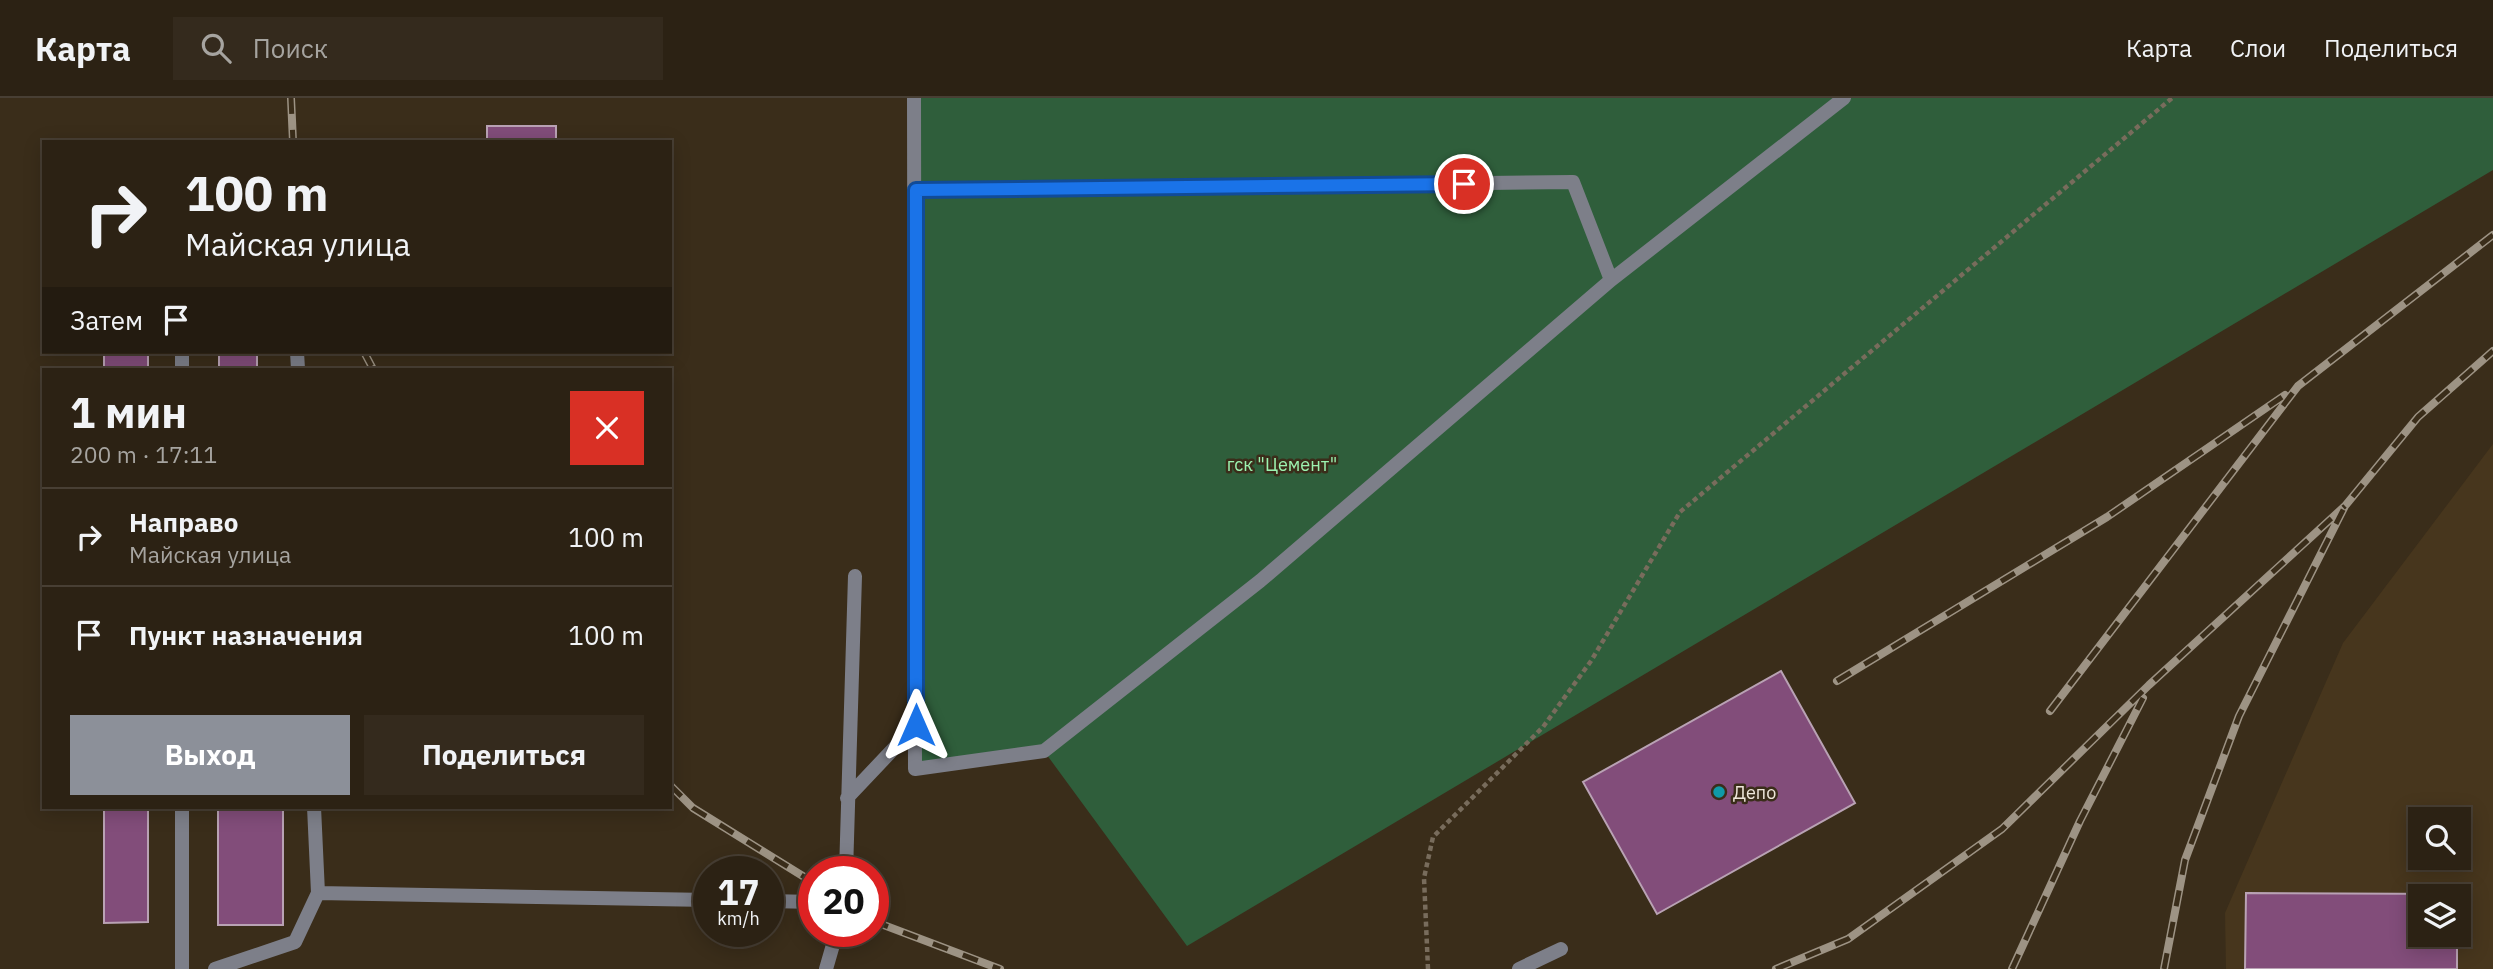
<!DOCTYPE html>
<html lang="ru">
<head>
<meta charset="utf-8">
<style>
	body { margin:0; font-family:"IBM Plex Sans",sans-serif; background:#342a1d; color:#f1f3f6; height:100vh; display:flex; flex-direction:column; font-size:26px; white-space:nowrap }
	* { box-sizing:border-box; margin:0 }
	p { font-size:23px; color:#a6a4a0 }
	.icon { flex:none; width:38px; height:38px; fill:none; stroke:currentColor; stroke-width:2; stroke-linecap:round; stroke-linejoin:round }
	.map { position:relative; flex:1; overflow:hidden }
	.side { position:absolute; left:42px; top:270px; width:630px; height:441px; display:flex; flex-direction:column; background:#2c2214; border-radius:0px; box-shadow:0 4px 18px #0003,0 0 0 2px #483f34 }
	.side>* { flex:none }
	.top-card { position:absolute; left:42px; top:42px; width:630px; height:214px; border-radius:0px; box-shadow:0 4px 18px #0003,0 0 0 2px #483f34; background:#2c2214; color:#f1f3f6; overflow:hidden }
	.tools { position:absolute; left:2408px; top:709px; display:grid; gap:14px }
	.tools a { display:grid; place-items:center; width:63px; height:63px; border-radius:0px; background:#2c2214; box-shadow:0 4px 18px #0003,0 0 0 2px #483f34; font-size:35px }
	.speed { position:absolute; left:693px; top:758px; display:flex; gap:14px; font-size:35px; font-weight:700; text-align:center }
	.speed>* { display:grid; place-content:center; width:91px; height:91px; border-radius:50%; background:#2c2214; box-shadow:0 4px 18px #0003,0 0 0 2px #483f34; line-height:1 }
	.speed small { font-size:18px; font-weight:400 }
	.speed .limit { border:10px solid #d22; background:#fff; color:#111 }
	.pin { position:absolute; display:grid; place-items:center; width:60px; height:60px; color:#fff; margin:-30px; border:4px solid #fff; border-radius:50%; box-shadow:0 2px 7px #0007 }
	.me { position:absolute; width:77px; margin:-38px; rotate:0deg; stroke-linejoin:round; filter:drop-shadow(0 0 5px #0008) }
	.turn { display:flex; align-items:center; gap:24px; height:147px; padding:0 28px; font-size:32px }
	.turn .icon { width:91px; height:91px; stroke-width:2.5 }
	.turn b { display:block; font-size:49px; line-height:60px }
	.then { display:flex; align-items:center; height:66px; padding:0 28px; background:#0003; gap:14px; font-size:26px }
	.round { display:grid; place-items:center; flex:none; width:74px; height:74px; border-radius:0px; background:#342a1d }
	.headline { display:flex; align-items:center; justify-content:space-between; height:119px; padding:0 28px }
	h1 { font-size:42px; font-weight:800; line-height:52px }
	.action { display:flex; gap:14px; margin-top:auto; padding:14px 28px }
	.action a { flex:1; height:80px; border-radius:0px; background:#8c9099; color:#fff; font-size:28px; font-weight:800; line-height:80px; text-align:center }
	.action a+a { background:#342a1d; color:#f1f3f6 }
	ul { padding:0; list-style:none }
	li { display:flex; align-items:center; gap:21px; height:98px; padding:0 28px; border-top:2px solid #483f34 }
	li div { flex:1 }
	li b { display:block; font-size:26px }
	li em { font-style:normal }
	header { display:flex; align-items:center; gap:42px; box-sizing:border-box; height:98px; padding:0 35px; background:#2c2214; border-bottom:2px solid #483f34 }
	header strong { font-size:33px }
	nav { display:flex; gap:38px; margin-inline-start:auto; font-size:24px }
	.search { width:490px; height:63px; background:#342a1d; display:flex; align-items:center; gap:18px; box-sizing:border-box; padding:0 24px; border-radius:0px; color:#a6a4a0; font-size:26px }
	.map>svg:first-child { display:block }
	.built { fill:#47361d; fill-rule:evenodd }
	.green { fill:#2f5e3b }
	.building { fill:#824d7a; stroke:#b9a2b4; stroke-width:2 }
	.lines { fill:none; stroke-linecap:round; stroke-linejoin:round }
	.path { stroke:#786c5c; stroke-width:4.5; stroke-dasharray:5 3.5; stroke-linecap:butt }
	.lane { stroke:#7d7f89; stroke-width:14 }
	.rail-casing { stroke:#9d9384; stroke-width:8 }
	.rail { stroke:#3a2d1a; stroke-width:5; stroke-dasharray:16; stroke-linecap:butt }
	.route-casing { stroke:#114b97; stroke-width:18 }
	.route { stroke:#1a73e8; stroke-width:12 }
	.culture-dot { fill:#0f9aa8; stroke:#3a2d1a; stroke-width:2.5 }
	.labels { text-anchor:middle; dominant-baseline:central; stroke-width:5; stroke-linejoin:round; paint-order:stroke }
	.park-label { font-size:18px; fill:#9cf3b0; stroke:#3a2d1a }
	.poi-label { font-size:18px; fill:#efe7db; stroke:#3a2d1a; text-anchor:start }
</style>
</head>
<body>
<header>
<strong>Карта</strong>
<div class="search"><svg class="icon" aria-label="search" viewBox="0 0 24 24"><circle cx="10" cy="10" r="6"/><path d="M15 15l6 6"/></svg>Поиск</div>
<nav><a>Карта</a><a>Слои</a><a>Поделиться</a></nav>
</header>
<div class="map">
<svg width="2493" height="871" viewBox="0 0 2493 871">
	<rect width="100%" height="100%" fill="#3a2d1a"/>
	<path class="built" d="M2493,346V871H2226L2225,815L2343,545ZM2420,721H2459V760H2420ZM2420,798H2459V836H2420Z"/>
	<path class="green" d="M914,0H2493V72L1187,848L1044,653L915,671Z"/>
	<path class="building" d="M487,28H556V44H487Z
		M104,254H148V271H104Z
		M219,254H257V271H219Z
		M1781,573L1855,705L1657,816L1583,684Z
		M104,709H148V824L104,825Z
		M218,709H283V827H218Z
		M2246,795L2457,796L2420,798V836H2457V871H2245Z"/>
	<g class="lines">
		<path class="path" d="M1428,871L1424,780L1433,739L1543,629L1591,563L1680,414L2172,0"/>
		<path class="lane" d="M914,0L915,671L1044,653L1260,483L1611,182L1844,0
			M916,92L1573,84L1611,182
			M297,254L298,271
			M182,271V254
			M847,700L916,627
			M314,709L318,795
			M846,774L855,478
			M768,803L814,804
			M182,871V709
			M215,871L295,844L318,795L709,802
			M826,871L837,833
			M1519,871L1561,851"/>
		<defs>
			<path id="rail" d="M291,0L293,44
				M364,254L373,271
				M1837,583L2107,419L2285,297
				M2050,613L2298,288L2493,137
				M670,687L693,710L814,785
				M873,823L1000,871
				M1776,871L1848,841L2002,731L2149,587L2345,408
				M2012,871L2080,723L2143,600
				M2164,871L2185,762L2239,618L2345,408L2418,319L2493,253"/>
		</defs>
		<use href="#rail" class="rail-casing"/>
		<use href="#rail" class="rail"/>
	</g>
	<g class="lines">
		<defs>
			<path id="route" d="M916,627V92L1464,86"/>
		</defs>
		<use href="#route" class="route-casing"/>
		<use href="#route" class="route"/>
	</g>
	<circle class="culture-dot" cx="1719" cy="694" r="7"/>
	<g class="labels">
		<g class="park-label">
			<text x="1282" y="366">гск "Цемент"</text>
		</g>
		<g class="poi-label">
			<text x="1733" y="694">Депо</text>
		</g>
	</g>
</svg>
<div class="tools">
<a><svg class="icon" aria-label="search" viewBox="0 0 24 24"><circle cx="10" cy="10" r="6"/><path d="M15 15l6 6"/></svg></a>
<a><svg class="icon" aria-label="layers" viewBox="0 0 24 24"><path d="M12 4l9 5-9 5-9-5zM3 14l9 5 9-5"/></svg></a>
</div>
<div class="speed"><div>17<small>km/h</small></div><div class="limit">20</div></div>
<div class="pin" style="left:1464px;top:86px;background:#d93025"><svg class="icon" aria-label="arrive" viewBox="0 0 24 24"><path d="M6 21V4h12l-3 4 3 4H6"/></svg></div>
<svg class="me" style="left:916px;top:627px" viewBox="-20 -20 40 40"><path d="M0-17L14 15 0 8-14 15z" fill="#1a73e8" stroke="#fff" stroke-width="4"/></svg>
<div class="top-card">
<div class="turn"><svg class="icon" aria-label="right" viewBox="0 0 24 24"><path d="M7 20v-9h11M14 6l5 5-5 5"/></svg><div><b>100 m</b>Майская улица</div></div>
<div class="then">Затем<svg class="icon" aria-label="arrive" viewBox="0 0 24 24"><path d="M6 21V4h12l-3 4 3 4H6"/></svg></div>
</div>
<section class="side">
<div class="headline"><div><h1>1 мин</h1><p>200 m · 17:11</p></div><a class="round" style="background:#d93025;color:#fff"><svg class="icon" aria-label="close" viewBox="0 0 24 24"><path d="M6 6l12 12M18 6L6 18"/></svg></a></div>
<ul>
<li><svg class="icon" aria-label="right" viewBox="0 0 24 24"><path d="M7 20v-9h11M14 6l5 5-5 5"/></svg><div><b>Направо</b><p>Майская улица</p></div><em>100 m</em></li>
<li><svg class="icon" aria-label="arrive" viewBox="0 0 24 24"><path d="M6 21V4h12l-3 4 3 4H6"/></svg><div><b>Пункт назначения</b></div><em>100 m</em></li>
</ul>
<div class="action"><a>Выход</a><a>Поделиться</a></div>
</section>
</div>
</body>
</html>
